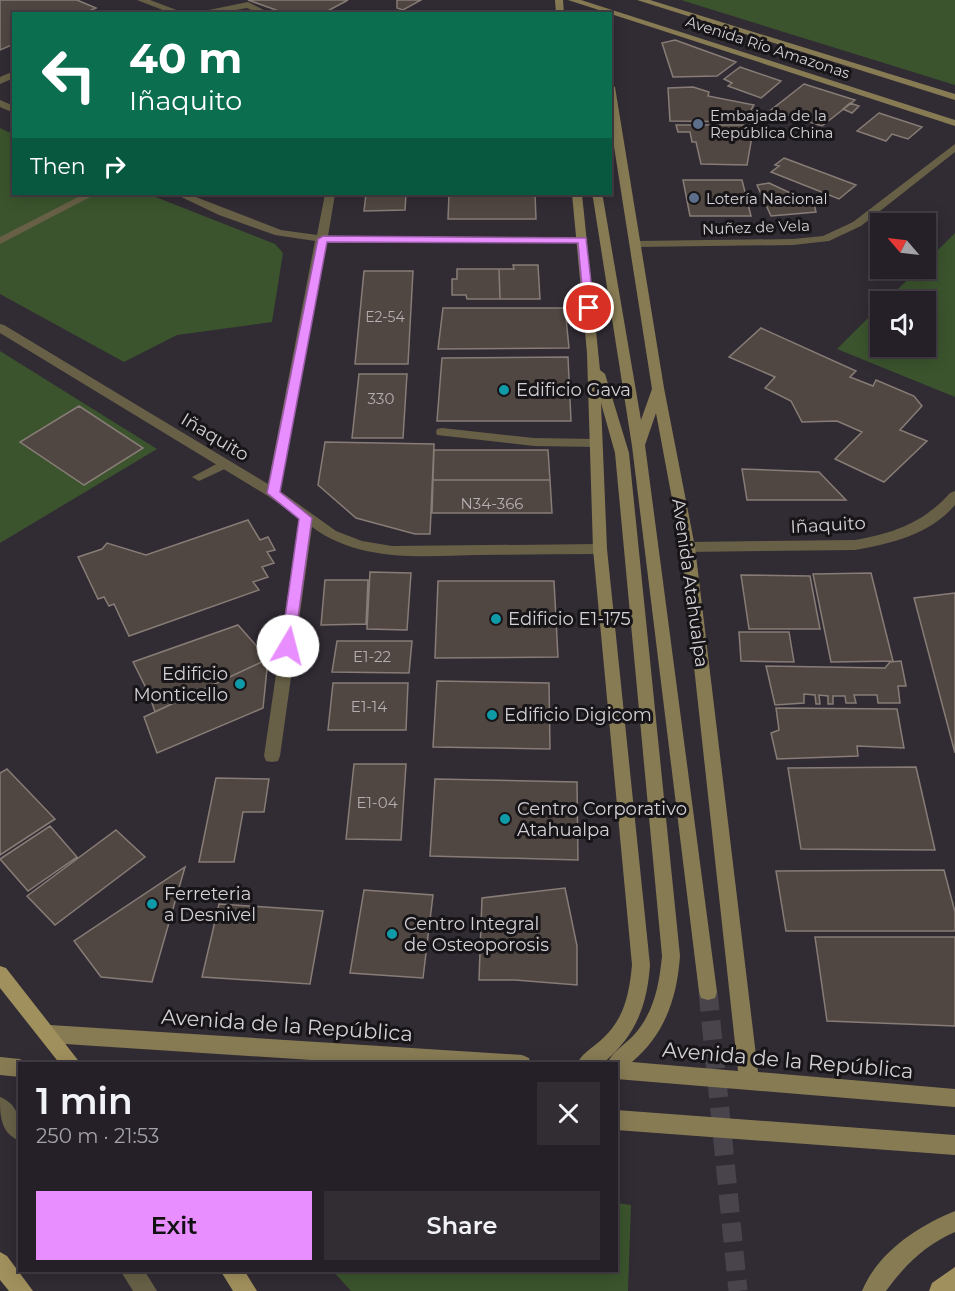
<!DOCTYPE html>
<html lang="en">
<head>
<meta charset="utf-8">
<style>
	body { margin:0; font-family:Montserrat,sans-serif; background:#312d33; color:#f1f3f6; height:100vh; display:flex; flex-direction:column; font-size:22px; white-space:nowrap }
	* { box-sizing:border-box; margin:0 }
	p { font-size:20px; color:#a3a3a7 }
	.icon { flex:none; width:33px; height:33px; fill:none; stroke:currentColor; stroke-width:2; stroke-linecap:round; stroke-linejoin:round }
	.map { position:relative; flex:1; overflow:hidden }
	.drawer { position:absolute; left:18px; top:1062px; width:600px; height:210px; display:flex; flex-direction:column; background:#252027; border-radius:0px; box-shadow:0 3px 15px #0003,0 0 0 2px #423e44 }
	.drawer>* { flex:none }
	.guide { position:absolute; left:12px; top:12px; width:600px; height:183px; border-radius:0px; box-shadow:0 3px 15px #0003,0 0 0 2px #423e44; background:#0b6e4f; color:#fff; overflow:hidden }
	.needle { width:39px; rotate:298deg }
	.buttons { position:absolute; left:870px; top:213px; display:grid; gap:12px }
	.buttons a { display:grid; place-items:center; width:66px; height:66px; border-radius:0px; background:#252027; box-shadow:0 3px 15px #0003,0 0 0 2px #423e44; font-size:30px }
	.pin { position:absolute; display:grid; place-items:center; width:51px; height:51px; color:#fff; margin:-26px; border:3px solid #fff; border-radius:50%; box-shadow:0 2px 6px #0007 }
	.me { position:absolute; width:66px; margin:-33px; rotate:8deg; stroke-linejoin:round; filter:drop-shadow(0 0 4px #0008) }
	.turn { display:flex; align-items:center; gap:21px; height:126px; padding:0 18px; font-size:27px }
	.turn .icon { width:78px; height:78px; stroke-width:2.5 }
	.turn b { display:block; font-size:42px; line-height:51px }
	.then { display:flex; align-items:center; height:57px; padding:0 18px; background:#0003; gap:12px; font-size:22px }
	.round { display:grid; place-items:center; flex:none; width:63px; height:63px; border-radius:0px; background:#312d33 }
	.head { display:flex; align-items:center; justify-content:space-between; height:102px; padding:0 18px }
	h1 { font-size:36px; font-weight:600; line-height:45px }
	.primary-button { display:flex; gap:12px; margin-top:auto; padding:12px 18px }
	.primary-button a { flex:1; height:69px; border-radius:0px; background:#e98efe; color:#111; font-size:24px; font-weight:600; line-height:69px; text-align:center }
	.primary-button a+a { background:#312d33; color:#f1f3f6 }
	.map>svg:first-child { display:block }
	.green { fill:#3b542d }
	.building { fill:#514742; stroke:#877c76; stroke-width:1.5 }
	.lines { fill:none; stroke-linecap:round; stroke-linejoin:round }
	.secondary-tunnel { stroke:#49444c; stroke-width:19; stroke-dasharray:19 10; stroke-linecap:butt }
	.lane { fill:#676047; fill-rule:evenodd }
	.street { fill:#676047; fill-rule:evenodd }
	.secondary { fill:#877b54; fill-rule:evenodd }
	.primary { fill:#a0905d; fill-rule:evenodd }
	.route { fill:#e98efe; stroke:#975ca5; stroke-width:1.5 }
	.service-dot { fill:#5c6f8a; stroke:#171518; stroke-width:2 }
	.culture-dot { fill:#0f9aa8; stroke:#171518; stroke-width:2 }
	.labels { text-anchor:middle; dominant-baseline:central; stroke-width:6; stroke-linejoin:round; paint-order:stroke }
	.far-number-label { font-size:14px; fill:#b3aeb1 }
	.far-street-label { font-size:15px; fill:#d4d0d6; stroke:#171518 }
	.far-poi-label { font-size:15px; fill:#d4d0d6; stroke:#171518; text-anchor:start }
	.number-label { font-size:15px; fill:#b3aeb1 }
	.poi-label { font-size:18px; fill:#d4d0d6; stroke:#171518; text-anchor:start }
	.street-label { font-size:18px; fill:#d4d0d6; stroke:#171518 }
	.near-street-label { font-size:21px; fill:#d4d0d6; stroke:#171518 }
</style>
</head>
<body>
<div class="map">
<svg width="955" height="1291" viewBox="0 0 955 1291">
	<rect width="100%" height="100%" fill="#312b34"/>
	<path class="green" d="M681,0H955V85Z
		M0,128L13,134L14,194H148L275,244L283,253L272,322L177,335L124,362L0,294Z
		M955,233V397L837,349L880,306V346H926V302L885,301L919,269L926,268V262Z
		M0,351L157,449L0,543Z
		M617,1203L631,1205L628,1291H351L333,1271L616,1270Z"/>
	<path class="building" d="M0,0H77L96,8L82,14H14V44L0,50Z
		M248,0H348L322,14H287Z
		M397,0H421L403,10L397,8Z
		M675,40L736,62L717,76L673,77L662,43Z
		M740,67L781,81L761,98L728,86L732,83L724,79Z
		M804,84L855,100L822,126L771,110Z
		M693,87L709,92L708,96L754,105L751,110L755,113L756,122L670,121L668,88Z
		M850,103L859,106L852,113L843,109Z
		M879,113L922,127L908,139L892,134L886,141L857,131Z
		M676,125H754L747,165L701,164L696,142H692L690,132H678Z
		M784,158L856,185L839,199L771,172L779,166L775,165Z
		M683,180H742L751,216H690Z
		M769,183L814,204L816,212L771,216L757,185Z
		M366,194H406L405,210L364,211Z
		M449,194H535L536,219H448Z
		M513,265H538L540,299H500L499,269H514Z
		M457,269H499L500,299H467L466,295H452V279H457Z
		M364,271H413L408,364H355Z
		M443,308H565L569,348L438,349Z
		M761,328L856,371L850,377L873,386L876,380L914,396L922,406L900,430L927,441L884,482L835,459L862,432L837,421L802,422L791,401L765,388L775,377L729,357Z
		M568,357L571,421H437L442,358Z
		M359,374H407L403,438H352Z
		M79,406L143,448L84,485L20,442Z
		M325,442L434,444L430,534H415L356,518L318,485Z
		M434,450H548L550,480H433Z
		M742,469L819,472L846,500H747Z
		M433,480H550L552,513H432Z
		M248,520L260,540L268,537L275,550L267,552L274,563L262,567L268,577L253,582L259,590L129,636L114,604L109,606L104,597L98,599L78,557L102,549L107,543L146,555Z
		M370,572L411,573L407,630L367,629Z
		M871,573L893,661L831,662L813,574Z
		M741,575L810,576L820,629H749Z
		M325,580H368L366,624L321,625Z
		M438,581H554L558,657L435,658Z
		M955,593V753L914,598Z
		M238,625L268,659L155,712L149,694L133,662Z
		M739,632H789L794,662L741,661Z
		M337,641H412L409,673L332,672Z
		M268,659L263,708L157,753L144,717Z
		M901,661L906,686H898L900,703H878L877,695H854L856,703H846L845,696H833V704H828V696L819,695L820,704H816L815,695L804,694V703L775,705L766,666L885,668L890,662Z
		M437,681L549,683L550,749L433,747Z
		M333,683H408L406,730H328Z
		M776,708L897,709L904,748L857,746L858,756L777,759L771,733L779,730Z
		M354,764H406L401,840L346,839Z
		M916,767L935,850L801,849L788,768Z
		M7,769L55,819L0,855V773Z
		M216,778L269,779L264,812H243L234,862H199Z
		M435,779L577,782L578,860L430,856Z
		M50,826L77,857L28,891L0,859Z
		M116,830L145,857L55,925L27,896Z
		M185,867L152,982L101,977L74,941Z
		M944,870L955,912V931H786L776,871Z
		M565,888L577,946V985L515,980H479L482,898Z
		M364,890L433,895L423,978L350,973Z
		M219,904L323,911L310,984L202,977Z
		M815,937H955V1026L827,1021Z"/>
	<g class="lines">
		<path class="secondary-tunnel" d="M708,992L738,1291"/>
		<path class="lane" d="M248,2L272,14H260L247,8L212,14H189Z
			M84,194H96L0,244V237Z
			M442,428L534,438L596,439L602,443L596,447L534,446L437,435L436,432L437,429Z
			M224,460L231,464L229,467L199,481L192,477Z
			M0,1097C20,1105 20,1122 20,1141C0,1133 0,1115 0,1097Z
			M120,1270H144L157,1291H133Z"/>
		<path class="street" d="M137,0H150L187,14H173Z
			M14,71V78L0,84V77Z
			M0,100L14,106V113L0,107Z
			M955,144V152L861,226L829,241L793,245L636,247L630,244L636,241L793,239L823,236L853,222Z
			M175,194H188L281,230L317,235L325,194H335L328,236L583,237L588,240L583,243L326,242L280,491L336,531L362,541L392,546L600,544L607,549L600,554C560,554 520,555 480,555C422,556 361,563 312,527L280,756L278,761L272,762L266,761L264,756L299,518L268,496L0,333V324L4,325L268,484L315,241L275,235L219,215Z
			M955,491V505C929,535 893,543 855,550L688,552L681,547L688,542L855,540C894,533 923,523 950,493Z"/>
		<path class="secondary" d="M555,0H563L564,14H556Z
			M568,0H581L955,120V126Z
			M637,0H650L955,94V100Z
			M610,84L615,87L664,388L695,547L758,1072L955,1089V1107L616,1079V1064H607C612,1052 624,1045 633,1036C654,1013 659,986 662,956L615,453L601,403L607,549L650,965C647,1007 635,1037 602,1064H577C581,1054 592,1048 600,1041C624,1020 629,996 632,965L593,549L587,353L572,194H582L600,370L605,374L629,453L680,956C677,998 665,1034 632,1062L738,1071L681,547L656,413L645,445L717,992L715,998L708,1000L701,998L699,992L632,446L593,198L590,194H600L603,198L641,420L652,389L610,121Z
			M50,1025L522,1055L529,1058L531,1064H373L50,1043L43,1040L41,1034L43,1028Z
			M0,1057L20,1059L28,1064H20V1077L0,1075Z
			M616,1110L955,1135V1155L616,1130Z
			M955,1211V1232C925,1245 905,1265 886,1291H862C878,1252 918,1226 955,1211Z"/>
		<path class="primary" d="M0,966L6,968L81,1064H60L0,988Z
			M0,1252L7,1256L33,1291H9L0,1280Z
			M955,1267V1291H929L932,1283Z
			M220,1270H244L257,1291H233Z"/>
	</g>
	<path class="route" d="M323,236L586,238L594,308L589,311L584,308L578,243L327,242L280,492L312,518L294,646L288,651L281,646L299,519L267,493L318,239Z"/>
	<g class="service-dot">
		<circle cx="698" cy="124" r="6"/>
		<circle cx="694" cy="198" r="6"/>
	</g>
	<g class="culture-dot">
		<circle cx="504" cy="390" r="6"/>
		<circle cx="496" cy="619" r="6"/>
		<circle cx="240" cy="684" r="6"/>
		<circle cx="492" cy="715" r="6"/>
		<circle cx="505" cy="819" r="6"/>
		<circle cx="152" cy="904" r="6"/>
		<circle cx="392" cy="934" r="6"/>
	</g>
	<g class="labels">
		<g class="far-number-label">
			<text x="385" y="317">E2-54</text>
		</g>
		<g class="far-street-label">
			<text transform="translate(768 47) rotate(18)">Avenida Río Amazonas</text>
			<text transform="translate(756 227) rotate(-2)">Nuñez de Vela</text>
		</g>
		<g class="far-poi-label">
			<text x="710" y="115">Embajada de la<tspan x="710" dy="17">República China</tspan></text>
			<text x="706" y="198">Lotería Nacional</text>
		</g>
		<g class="number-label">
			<text x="381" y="398">330</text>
			<text x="492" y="503">N34-366</text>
			<text x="372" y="656">E1-22</text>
			<text x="369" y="706">E1-14</text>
			<text x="377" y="802">E1-04</text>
		</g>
		<g class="poi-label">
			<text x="516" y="390">Edificio Gava</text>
			<text x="508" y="619">Edificio E1-175</text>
			<text x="228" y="674" text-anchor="end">Edificio<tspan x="228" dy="21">Monticello</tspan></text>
			<text x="504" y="715">Edificio Digicom</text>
			<text x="517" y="809">Centro Corporativo<tspan x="517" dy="21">Atahualpa</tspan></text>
			<text x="164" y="894">Ferreteria<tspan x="164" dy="21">a Desnivel</tspan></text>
			<text x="404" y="924">Centro Integral<tspan x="404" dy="21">de Osteoporosis</tspan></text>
		</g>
		<g class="street-label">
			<text transform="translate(215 437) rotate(31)">Iñaquito</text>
			<text transform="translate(828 525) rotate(-3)">Iñaquito</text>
			<text transform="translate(690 583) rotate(82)">Avenida Atahualpa</text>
		</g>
		<g class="near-street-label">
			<text transform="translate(287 1025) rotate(4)">Avenida de la República</text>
			<text transform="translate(788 1060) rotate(5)">Avenida de la República</text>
		</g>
	</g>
</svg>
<div class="buttons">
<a><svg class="needle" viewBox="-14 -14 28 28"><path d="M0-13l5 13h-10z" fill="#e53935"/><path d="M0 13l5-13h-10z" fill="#a3a3a7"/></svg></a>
<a><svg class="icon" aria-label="sound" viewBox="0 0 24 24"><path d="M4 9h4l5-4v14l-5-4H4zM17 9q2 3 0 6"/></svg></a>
</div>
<div class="pin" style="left:589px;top:308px;background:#d93025"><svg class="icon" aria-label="arrive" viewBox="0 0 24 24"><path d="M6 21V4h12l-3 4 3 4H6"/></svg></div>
<svg class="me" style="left:288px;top:646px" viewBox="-20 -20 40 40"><circle r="19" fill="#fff"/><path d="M0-13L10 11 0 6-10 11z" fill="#e98efe"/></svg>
<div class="guide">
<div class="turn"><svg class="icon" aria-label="left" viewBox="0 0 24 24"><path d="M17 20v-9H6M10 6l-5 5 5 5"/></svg><div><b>40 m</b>Iñaquito</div></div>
<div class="then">Then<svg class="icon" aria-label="right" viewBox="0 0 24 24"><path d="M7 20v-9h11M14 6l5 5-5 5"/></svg></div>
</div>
<section class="drawer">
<div class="head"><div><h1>1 min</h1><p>250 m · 21:53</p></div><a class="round"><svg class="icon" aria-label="close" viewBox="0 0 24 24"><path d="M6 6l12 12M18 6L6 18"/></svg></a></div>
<div class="primary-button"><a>Exit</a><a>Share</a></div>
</section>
</div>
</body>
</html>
